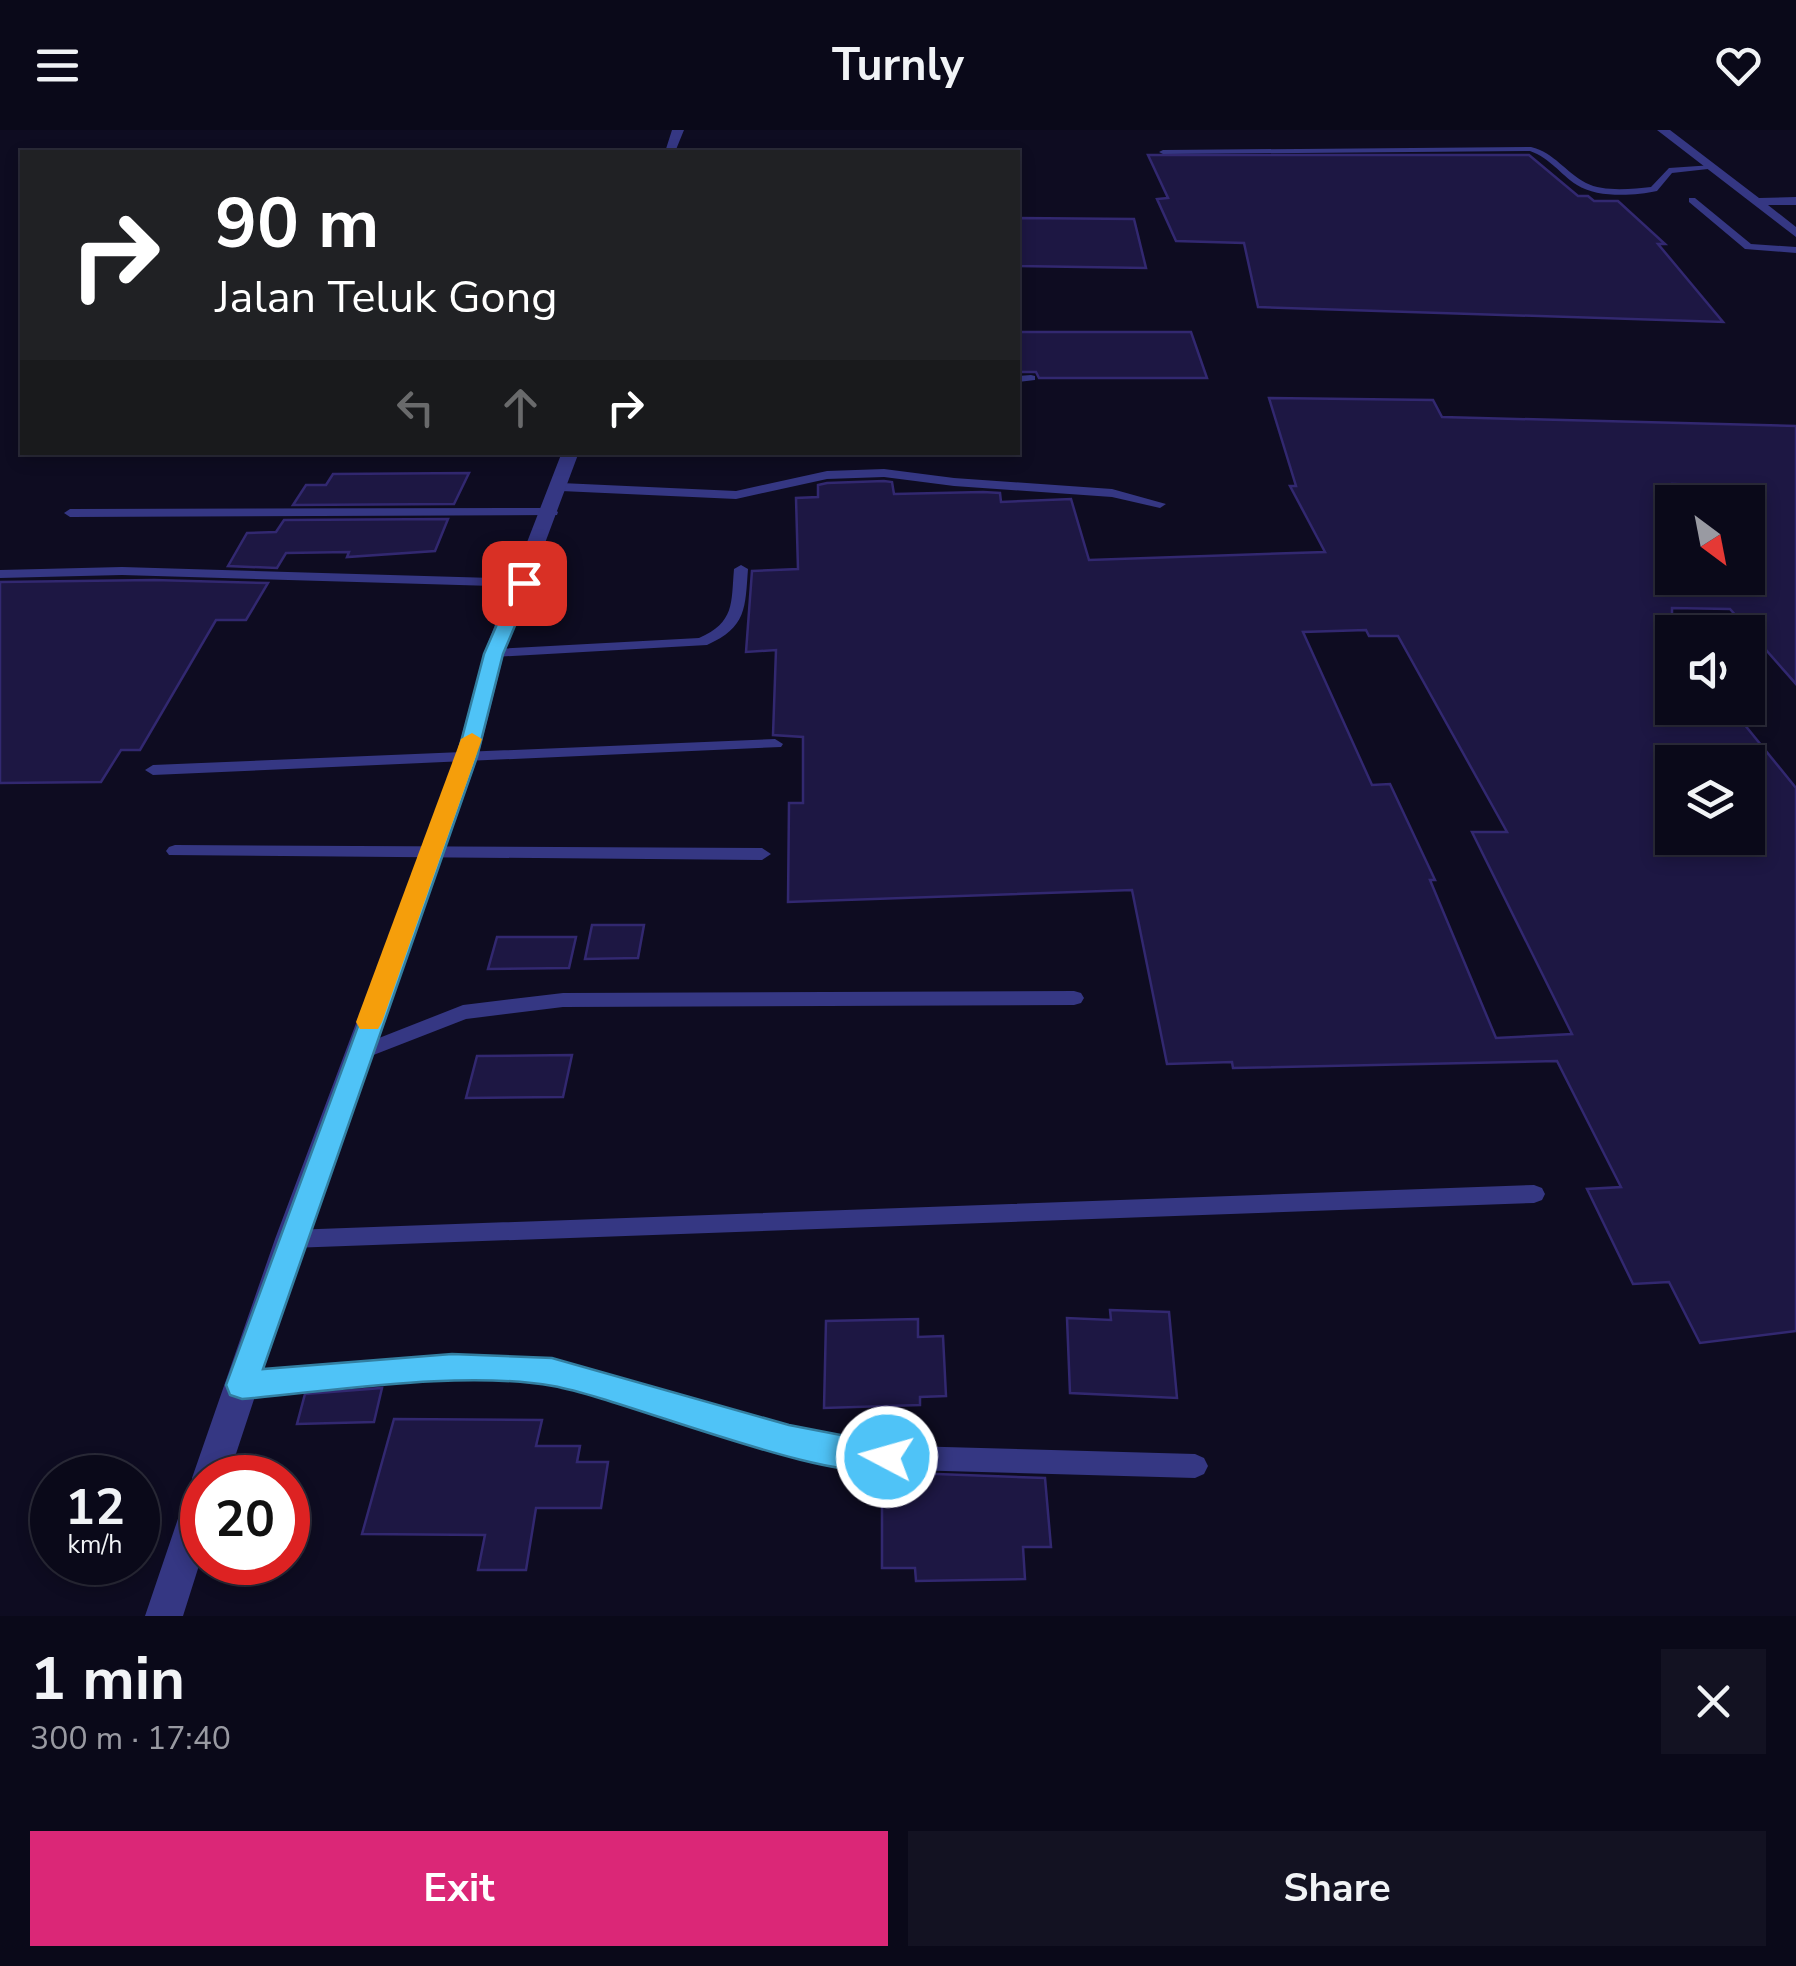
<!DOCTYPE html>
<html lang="en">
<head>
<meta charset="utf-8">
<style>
	body { margin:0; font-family:"Nunito Sans",sans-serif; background:#131222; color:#f1f3f6; height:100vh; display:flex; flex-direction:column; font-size:38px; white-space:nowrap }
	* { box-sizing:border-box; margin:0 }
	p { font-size:32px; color:#999aa2 }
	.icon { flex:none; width:55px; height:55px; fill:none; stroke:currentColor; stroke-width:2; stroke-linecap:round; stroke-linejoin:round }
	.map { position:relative; height:1486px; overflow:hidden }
	.details { display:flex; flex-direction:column; background:#0a0919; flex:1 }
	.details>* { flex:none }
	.hud { position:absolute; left:20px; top:20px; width:1000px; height:305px; border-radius:0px; box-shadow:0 5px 15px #0003,0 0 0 2px #2a2a38; background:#202124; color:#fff; overflow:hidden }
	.needle { width:65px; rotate:148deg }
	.controls { position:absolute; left:1655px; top:355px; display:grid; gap:20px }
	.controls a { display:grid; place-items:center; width:110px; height:110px; border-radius:0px; background:#0a0919; box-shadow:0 5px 15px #0003,0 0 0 2px #2a2a38; font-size:50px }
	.speed { position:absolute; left:30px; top:1325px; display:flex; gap:20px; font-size:50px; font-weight:700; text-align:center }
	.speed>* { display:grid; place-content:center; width:130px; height:130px; border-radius:50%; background:#0a0919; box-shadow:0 5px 15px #0003,0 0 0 2px #2a2a38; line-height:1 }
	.speed small { font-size:25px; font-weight:400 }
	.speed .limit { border:15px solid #d22; background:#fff; color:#111 }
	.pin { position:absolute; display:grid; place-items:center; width:85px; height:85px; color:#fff; margin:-42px; border-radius:20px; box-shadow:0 5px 15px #0006 }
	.me { position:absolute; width:110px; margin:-55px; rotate:276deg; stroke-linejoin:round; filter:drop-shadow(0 0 8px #0008) }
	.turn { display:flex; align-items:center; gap:35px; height:210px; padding:0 30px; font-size:45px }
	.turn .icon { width:130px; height:130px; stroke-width:2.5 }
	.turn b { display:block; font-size:70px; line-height:85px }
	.lanes { display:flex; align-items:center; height:95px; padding:0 30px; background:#0003; justify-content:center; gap:50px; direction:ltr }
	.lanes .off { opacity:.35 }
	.round { display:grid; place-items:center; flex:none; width:105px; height:105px; border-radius:0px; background:#131222 }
	.overview { display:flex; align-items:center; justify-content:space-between; height:170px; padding:0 30px }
	h1 { font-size:60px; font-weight:700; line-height:75px }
	.cta { display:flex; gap:20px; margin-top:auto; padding:20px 30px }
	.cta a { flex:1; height:115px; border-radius:0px; background:#db2777; color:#fff; font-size:40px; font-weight:700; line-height:115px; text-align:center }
	.cta a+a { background:#131222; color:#f1f3f6 }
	header { display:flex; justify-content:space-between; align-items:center; height:130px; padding:0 30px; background:#0a0919; font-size:45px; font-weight:700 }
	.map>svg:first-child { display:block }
	.building { fill:#1d1743; stroke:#322870; stroke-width:2.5; fill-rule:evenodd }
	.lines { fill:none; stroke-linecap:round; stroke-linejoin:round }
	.service { fill:#353783; fill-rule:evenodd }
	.minor { fill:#353783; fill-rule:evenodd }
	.tertiary { fill:#353783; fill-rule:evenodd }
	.route { fill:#4fc3f7; stroke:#337fa1; stroke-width:2.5 }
	.slow { fill:#f59e0b }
</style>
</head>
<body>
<header><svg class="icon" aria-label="menu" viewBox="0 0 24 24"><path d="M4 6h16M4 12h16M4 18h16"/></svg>Turnly<svg class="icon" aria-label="heart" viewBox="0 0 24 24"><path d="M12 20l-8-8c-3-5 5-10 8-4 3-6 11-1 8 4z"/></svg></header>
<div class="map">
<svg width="1796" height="1486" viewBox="0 0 1796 1486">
	<rect width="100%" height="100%" fill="#0e0c21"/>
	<path class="building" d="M1148,25H1529L1578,66H1588L1594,71H1618L1665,114H1658L1723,192L1258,177L1244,113L1176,111L1157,69L1168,68Z
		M1018,88L1134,89L1146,138L1018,136Z
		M1018,202H1191L1207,248H1039L1036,242H1018Z
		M1269,268L1433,270L1442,287L1796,296V554L1730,479L1672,478V578H1731L1796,658V1201L1700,1213L1669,1152L1633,1154L1587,1059L1621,1057L1557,931L1233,938L1232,932L1167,934L1132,760L788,772L789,673H803V607L773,605L776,520L746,522L752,441L798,439L796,368L818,367V355L827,353L884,351L892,352L894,364L983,362L1000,363L1001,372L1071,369L1089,430L1325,422L1290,356H1296ZM1672,354L1748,356V448H1672ZM1366,500L1369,506H1398L1507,702H1472L1572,904L1496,908L1430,750H1435L1390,654L1372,655L1303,502ZM1672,632H1748V708H1672Z
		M469,343L454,374L293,375L306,355H326L333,344Z
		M448,389L435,421L347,427L349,422L286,423L277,438L228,436L247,403L276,402L284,390Z
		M154,450L268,453L246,490H216L140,620H121L101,652L0,653V452Z
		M592,795H644L638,828L585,829Z
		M497,807H576L569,838L488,839Z
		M572,925L563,967L466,968L477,926Z
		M1110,1180L1169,1182L1177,1268L1070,1263L1067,1188L1111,1190Z
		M918,1189V1207L943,1206L946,1266L920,1267V1275L824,1278L826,1191Z
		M382,1258L374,1292L297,1294L305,1264Z
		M394,1289L542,1290L536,1316H580L577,1332H608L601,1378H536L526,1440H478L485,1405L362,1404Z
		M882,1342L1045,1348L1051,1417H1023L1025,1449L916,1451L915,1438H882Z"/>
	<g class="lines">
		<path class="service" d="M1531,17C1555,23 1565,42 1586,53C1603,62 1632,59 1651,57L1669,38L1713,35L1717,38L1672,43L1657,61C1634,66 1597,68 1577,55C1560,44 1550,28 1530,21L1163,24L1159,22L1163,20Z
			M1689,68H1695L1751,114L1796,117V123L1745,119L1689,72Z
			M1031,245L1035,246V250L1018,252V246Z
			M884,339L954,348L1112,359L1166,374L1160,378L1112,367L954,356L884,347L827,349L736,369L561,361L555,357L561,353L736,361L827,341Z
			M552,378L558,382L557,385L70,387L64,383L70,379Z
			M741,435L748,439C745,478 747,497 707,515L494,527L487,523L494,519L699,508C735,492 731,474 734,439Z
			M122,437L524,449L531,453L524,457L122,445L0,448V440Z
			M775,609L783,614L781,617L153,645L145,640L153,635Z
			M175,715L762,718L771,724L762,730L169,725L166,721L169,717Z
			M1074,861L1081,863L1084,868L1081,873L1074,875L563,877L466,889L358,931L351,929L348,924L351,919L463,875L563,863Z
			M1534,1055L1542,1058L1545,1064L1542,1070L1534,1073L291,1118L283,1116L280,1109L283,1102L291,1100Z
			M452,1226L552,1231L829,1308L908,1316L1195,1324L1204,1328L1208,1336L1204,1344L1195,1348L908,1340L829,1332L606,1266L552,1253L507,1249L452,1248L242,1266L233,1263L230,1255L233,1247L242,1244Z"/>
		<path class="minor" d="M1657,0H1670L1759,68L1796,67V75H1768L1796,97V107Z"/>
		<path class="tertiary" d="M672,0H684L675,22H665Z
			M562,322H579L504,523L478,627L307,1109L228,1348H202V1426L183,1486H145L184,1371L189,1359L195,1356L192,1348L275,1109L456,627L484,523Z"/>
	</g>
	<path class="route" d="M524,447L533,453L503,524L477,627L263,1239L452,1224L552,1228L789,1295L898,1316L903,1327L898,1338C840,1360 626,1269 553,1256C461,1240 335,1261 242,1269L230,1265L226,1255L457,627L484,524L515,453Z"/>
	<path class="slow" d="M472,603L482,609L382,892L378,899H360L356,892L461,609Z"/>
</svg>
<div class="controls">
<a><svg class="needle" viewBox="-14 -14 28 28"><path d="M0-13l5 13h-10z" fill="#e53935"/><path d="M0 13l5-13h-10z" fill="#999aa2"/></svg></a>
<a><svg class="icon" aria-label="sound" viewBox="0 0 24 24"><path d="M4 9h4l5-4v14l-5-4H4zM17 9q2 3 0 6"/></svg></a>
<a><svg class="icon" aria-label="layers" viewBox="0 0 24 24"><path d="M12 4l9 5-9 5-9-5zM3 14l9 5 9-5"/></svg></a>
</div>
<div class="speed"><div>12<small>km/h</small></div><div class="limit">20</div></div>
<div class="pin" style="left:524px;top:453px;background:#d93025"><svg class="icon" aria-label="arrive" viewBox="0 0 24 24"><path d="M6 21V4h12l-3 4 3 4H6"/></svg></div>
<svg class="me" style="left:887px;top:1327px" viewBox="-20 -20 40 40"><circle r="17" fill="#4fc3f7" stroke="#fff" stroke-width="3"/><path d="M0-11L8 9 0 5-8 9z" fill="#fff"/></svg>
<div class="hud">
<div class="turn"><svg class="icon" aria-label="right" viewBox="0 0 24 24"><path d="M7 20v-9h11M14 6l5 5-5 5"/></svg><div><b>90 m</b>Jalan Teluk Gong</div></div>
<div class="lanes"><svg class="icon off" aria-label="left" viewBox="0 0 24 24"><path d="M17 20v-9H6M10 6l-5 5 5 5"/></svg><svg class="icon off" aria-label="ahead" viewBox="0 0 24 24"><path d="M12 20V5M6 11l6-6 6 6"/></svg><svg class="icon" aria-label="right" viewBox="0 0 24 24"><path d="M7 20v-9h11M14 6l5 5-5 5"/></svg></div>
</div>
</div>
<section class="details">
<div class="overview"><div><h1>1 min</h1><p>300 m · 17:40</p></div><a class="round"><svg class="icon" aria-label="close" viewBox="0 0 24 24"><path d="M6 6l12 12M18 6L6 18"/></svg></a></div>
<div class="cta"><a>Exit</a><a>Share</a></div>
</section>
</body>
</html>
